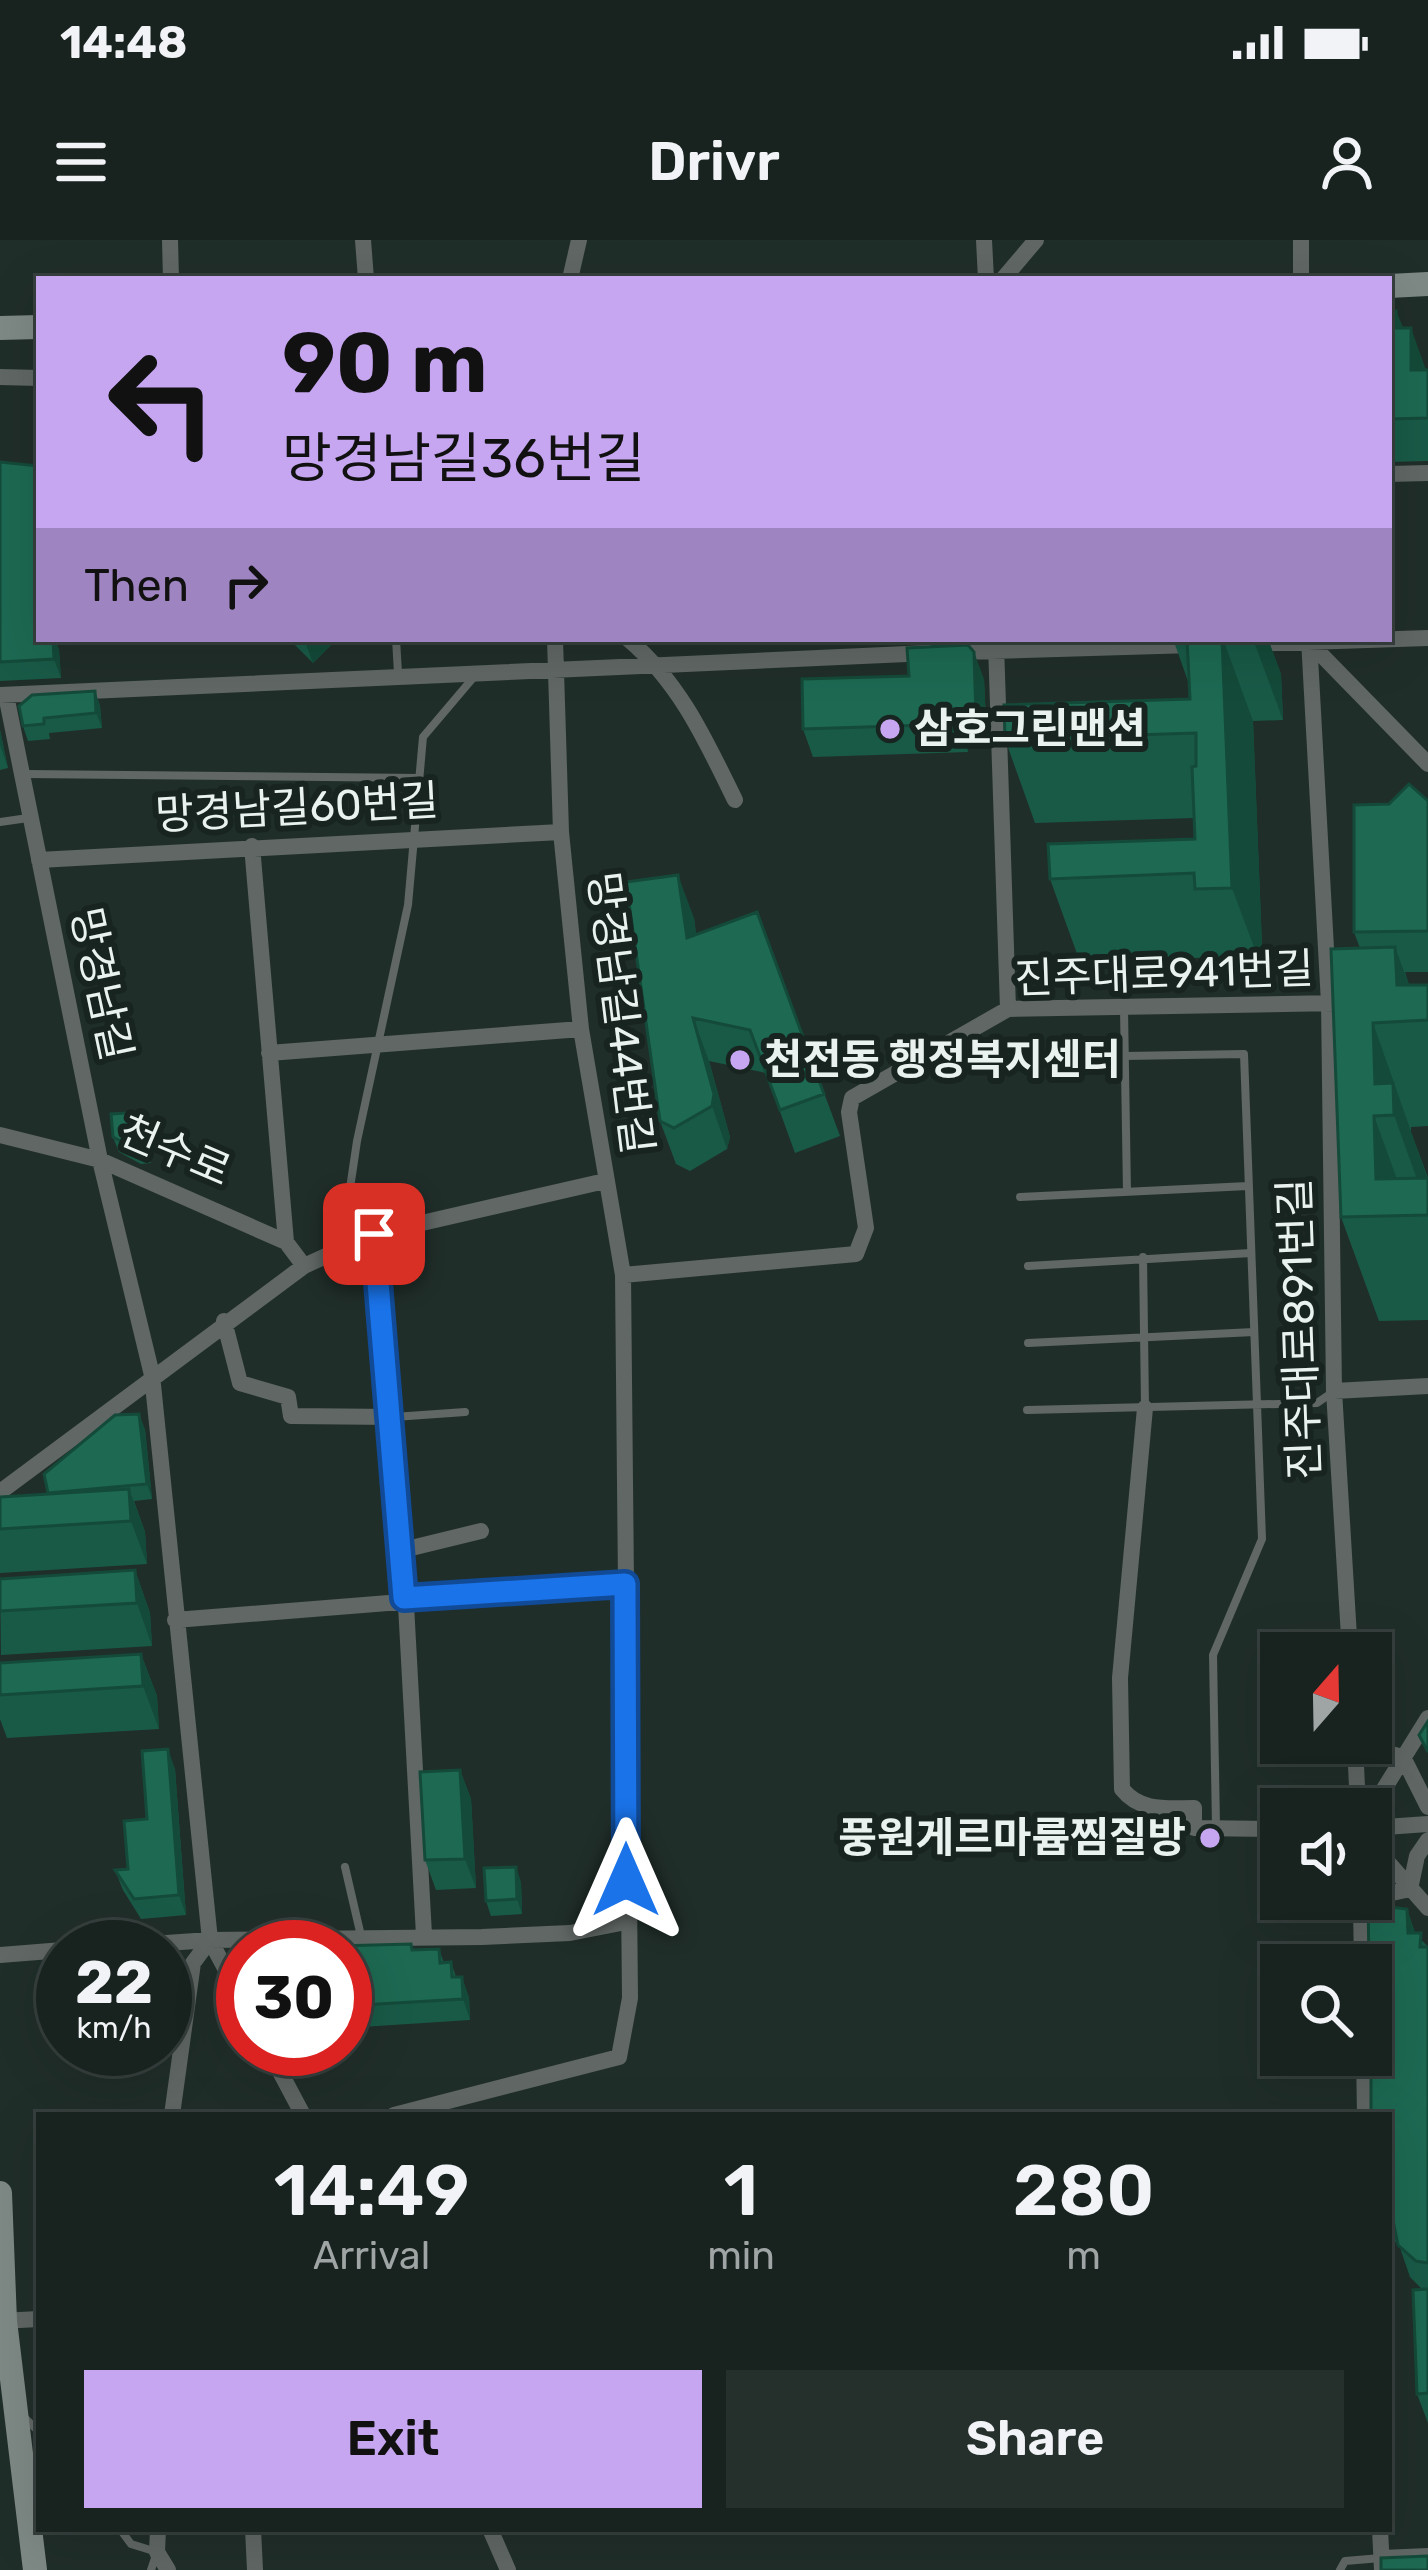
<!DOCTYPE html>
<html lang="en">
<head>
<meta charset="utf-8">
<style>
	body { margin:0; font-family:Rubik,"Noto Sans KR",sans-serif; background:#252f2c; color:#f1f3f6; height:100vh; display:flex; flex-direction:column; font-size:45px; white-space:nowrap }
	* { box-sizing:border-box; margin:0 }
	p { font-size:39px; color:#9fa4a4 }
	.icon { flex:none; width:66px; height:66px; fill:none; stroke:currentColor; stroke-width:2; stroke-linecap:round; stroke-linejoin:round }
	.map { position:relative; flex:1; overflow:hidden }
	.sheet { position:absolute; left:36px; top:1872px; width:1356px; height:420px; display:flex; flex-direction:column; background:#18221f; border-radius:0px; box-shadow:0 12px 48px #0002,0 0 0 3px #363f3d }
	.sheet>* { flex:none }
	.top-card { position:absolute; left:36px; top:36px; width:1356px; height:366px; border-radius:0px; box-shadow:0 12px 48px #0002,0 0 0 3px #363f3d; background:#c6a6f0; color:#111; overflow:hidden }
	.needle { width:78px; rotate:20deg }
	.tools { position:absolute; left:1260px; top:1392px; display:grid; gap:24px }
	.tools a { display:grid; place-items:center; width:132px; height:132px; border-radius:0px; background:#18221f; box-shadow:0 12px 48px #0002,0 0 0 3px #363f3d; font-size:60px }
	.speed { position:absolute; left:36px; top:1680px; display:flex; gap:24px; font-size:60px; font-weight:700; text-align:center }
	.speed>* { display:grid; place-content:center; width:156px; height:156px; border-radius:50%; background:#18221f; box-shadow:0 12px 48px #0002,0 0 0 3px #363f3d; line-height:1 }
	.speed small { font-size:30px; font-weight:400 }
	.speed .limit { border:18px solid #d22; background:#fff; color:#111 }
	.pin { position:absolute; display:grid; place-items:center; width:102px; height:102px; color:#fff; margin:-51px; border-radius:24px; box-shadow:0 6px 18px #0006 }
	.me { position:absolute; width:132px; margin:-66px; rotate:0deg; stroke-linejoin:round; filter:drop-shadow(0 0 9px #0008) }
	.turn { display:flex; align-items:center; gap:42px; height:252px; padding:0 48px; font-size:54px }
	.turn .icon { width:156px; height:156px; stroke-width:2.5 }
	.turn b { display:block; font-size:84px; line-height:102px }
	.then { display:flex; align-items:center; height:114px; padding:0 48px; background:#0003; gap:24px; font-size:45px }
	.eta { display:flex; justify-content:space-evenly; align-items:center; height:204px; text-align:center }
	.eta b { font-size:72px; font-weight:600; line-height:84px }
	.cta { display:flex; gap:24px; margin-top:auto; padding:24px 48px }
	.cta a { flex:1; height:138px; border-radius:0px; background:#c6a6f0; color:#111; font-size:48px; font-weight:600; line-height:138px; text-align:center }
	.cta a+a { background:#252f2c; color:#f1f3f6 }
	.status { display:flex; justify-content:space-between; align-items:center; height:84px; padding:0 60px; background:#18221f; direction:ltr }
	.status svg { height:33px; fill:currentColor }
	header { display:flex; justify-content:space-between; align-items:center; height:156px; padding:0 48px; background:#18221f; font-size:54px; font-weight:600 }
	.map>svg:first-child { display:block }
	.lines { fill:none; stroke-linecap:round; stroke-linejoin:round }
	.lane { stroke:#606764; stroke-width:8 }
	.street { stroke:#606764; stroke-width:16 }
	.secondary { stroke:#7e8985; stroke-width:24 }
	.wall { fill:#195a47 }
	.shaded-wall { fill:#144a39 }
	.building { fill:#1d6952; stroke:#144a39; stroke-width:3 }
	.route-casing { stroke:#114b97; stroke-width:30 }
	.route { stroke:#1a73e8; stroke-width:21 }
	.poi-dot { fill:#c6a6f0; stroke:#17241f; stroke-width:4.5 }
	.labels { text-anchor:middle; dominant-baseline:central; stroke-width:12; stroke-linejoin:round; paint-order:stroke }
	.poi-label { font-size:42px; font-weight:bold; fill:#eaf2ef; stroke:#17241f; text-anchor:start }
	.street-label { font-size:42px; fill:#eaf2ef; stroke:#17241f }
</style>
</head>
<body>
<div class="status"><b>14:48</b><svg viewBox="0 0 49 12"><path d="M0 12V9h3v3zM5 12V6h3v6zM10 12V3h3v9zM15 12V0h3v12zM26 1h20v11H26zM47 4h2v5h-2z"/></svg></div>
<header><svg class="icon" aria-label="menu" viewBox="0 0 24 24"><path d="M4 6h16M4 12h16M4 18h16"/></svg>Drivr<svg class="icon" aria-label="person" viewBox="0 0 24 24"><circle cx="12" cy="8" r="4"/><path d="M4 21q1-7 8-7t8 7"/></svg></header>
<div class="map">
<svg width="1428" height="2330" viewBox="0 0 1428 2330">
	<rect width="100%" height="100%" fill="#202e29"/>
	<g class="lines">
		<path class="lane" d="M396,399L398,433
			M25,534L419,538
			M0,582L28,578
			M1124,769L1127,952
			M1125,816L1244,814L1262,1299L1213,1415L1216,1587
			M1020,957L1248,946
			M341,1009L357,901L408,665L423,497L473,438
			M1143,1017L1145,1166
			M1028,1026L1251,1013
			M1028,1103L1254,1092
			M1027,1170L1317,1163L1333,1152
			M394,1177L465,1172
			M345,1627L361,1696
			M23,2176L39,2192
			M120,2289L131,2304L157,2312L151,2330
			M1340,2330L1345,2321L1381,2318"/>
		<path class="street" d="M170,0L171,39
			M363,0L366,39
			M984,0L986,39
			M1301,0V39
			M570,39L579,0
			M1003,39L1036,0
			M0,137L39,138
			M1389,234L1428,233
			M628,399C680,443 705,499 735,560
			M1309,399L1329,763L1334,1151L1350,1413
			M1307,400L1428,524
			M996,404L1008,769
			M1249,404L1428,398
			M955,412L1193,405
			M0,455L929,413
			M6,455L100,920L152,1135L210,1700L108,1707
			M252,606L286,1002
			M39,620L561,592
			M269,813L581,789
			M0,895L100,920L286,1002L304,1026
			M374,994L403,1310L424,1695
			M623,1035L856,1014L866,988L849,872L852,858L1008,769L1337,763
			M224,1081L240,1143L288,1157L291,1176L393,1177
			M1334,1151L1428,1146
			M1145,1168L1120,1438L1122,1549C1140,1572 1167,1568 1194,1568V1588L1281,1589
			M0,1252L304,1026L374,994L605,941
			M403,1310L481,1291
			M175,1380L625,1344
			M1355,1503L1358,1569
			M1355,1505L1403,1517L1428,1567
			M1371,1570L1428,1478
			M1371,1588L1428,1584
			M1371,1603L1428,1668
			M1361,1666L1362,1725
			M1361,1673L1383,1655L1410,1649L1417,1616L1428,1600
			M210,1700L482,1697L570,1693L626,1682
			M210,1700L243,1762
			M0,1715L63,1710
			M268,1809L303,1875
			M1364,1815L1365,1875
			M172,1875L193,1723L210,1700
			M394,1875L619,1817L630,1758L623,1035L581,789L561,592L555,399
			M0,2081L39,2079
			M158,2289L157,2312L168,2330
			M253,2289L255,2330
			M490,2289L508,2330
			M1380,2289L1382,2330
			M1382,2318L1428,2316"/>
		<path class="secondary" d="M1389,46L1428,44
			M0,88L39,87
			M0,1953L5,2081L35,2330"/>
	</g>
	<path class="wall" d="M1389,68L1390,71H1396L1403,88L1426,130H1428V221L1389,222Z
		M0,222L39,399H55L59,410L61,438L0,441Z
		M289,399H337L313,423Z
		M1173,399H1268L1281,434L1283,480L1253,481L1263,731L1225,732L1220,717L1080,722L1050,639L1195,599L1194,578L1035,583L1005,499L1190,459L1189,444Z
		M984,439L987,503L968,504V512L813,517L803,489Z
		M95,451L100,466L102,488L49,493L50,499L28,501L23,486Z
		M0,490L8,528L0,530Z
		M1428,561V732H1405L1409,745H1428V886L1411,887V892L1428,938V1080L1379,1081L1341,977L1360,708L1354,692Z
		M757,672L840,896L795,913L766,833L709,821L730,897L727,909L690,931L676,924L660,881L694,678L696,695Z
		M148,886L151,923L141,924L119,912L113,897Z
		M145,1189L152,1259L134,1261L145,1292L147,1324L0,1333V1257L48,1254Z
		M135,1330L150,1373L152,1406L1,1415L0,1339Z
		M141,1414L157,1456L159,1489L7,1498L0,1479V1423Z
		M175,1529L186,1675L141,1679L123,1650L115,1630L128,1629L147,1579Z
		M460,1530L471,1559L476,1648L436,1650L425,1620Z
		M521,1642L522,1674L491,1676L486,1661Z
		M1407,1669L1415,1693L1428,1707V2183L1417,2154L1423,2050L1410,2037L1398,2002H1389V1875Z
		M411,1704L414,1710L439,1709L444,1723L451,1722L456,1737L469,1757L470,1780L346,1788L345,1707Z
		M63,1715V1783L56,1764Z"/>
	<path class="shaded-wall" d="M1396,71L1411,111V88L1426,130L1427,173L1396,88Z
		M53,399H55L59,410L61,438L54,419Z
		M304,399H337L313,423Z
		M1223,399L1253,481L1263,731L1232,648Z
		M1253,399H1268L1281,434L1283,480Z
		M974,412L984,439L987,503L976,476Z
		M95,451L100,466L102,488L96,473Z
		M958,477L968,504V512L958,484Z
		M0,490L8,528L0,505Z
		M678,635L694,678L703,741L687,698Z
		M1395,707L1422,780L1397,745Z
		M693,778L709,821L730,897L727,909L712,866Z
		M1373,783L1428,940V970L1394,875L1375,844Z
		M142,872L148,886L151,923L146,908Z
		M1374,876L1410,975L1376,939Z
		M139,1174L145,1189L152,1259L147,1244Z
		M129,1249L145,1292L147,1324L131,1281Z
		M135,1330L150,1373L152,1406L137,1363Z
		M141,1414L157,1456L159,1489L143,1446Z
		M168,1509L175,1529L186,1675L179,1655Z
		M460,1530L471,1559L476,1648L465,1619Z
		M516,1627L521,1642L522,1674L517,1659Z
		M1407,1669L1418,1702L1408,1693Z
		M462,1737L469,1757L470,1780L463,1759Z"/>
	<path class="building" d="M1389,71H1396V88H1411V130H1428V178L1389,179Z
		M0,222L39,226V399H53L54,419L0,422Z
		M1173,399H1222L1232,648L1195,649L1194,633L1050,639L1048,604L1195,599L1192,527L1196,526V493L1005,499L1004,465L1190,459L1187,399Z
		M968,405L974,412L976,476L958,477V484L803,489L802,439L909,436L907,408Z
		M95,451L96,473L44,478V484L23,486L19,466L32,455Z
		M1409,544L1428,561V691L1354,692V565L1389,564Z
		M678,635L687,698L757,672L824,854L780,870L750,790L693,778L714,854L712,866L674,888L660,881L626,642Z
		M1395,707L1397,745H1428V780L1373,783L1375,844L1393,843L1394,875L1374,876L1376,939L1428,938V975L1341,977L1331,709Z
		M142,872L146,908L136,909L113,897L111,874Z
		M139,1174L147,1244L48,1253L44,1234L115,1175Z
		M129,1249L131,1281L0,1289V1257Z
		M135,1330L137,1363L0,1371V1339Z
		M141,1414L143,1446L0,1455V1423Z
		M1428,1481V1512L1419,1495Z
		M168,1509L179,1655L134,1659L115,1630L128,1629L124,1581L147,1579L142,1511Z
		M460,1530L465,1619L425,1620L420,1532Z
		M516,1627L517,1659L486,1661L484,1628Z
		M1371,1649L1390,1667L1407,1669L1408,1693H1421L1420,1707H1428V2023L1416,2021L1398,2005L1391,1970H1389V1875H1371V1725H1369L1368,1659H1371Z
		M411,1704L412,1710L439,1709L440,1723L451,1722L452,1737H462L463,1759L345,1766V1707L336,1706Z
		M55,1715H63V1764H56Z
		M1428,2049V2153L1417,2154L1413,2050Z
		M1428,2316V2330H1381V2318Z"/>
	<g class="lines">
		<defs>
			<path id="route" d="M374,994L404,1358L625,1344L626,1640"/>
		</defs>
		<use href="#route" class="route-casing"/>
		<use href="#route" class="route"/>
	</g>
	<g class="poi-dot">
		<circle cx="890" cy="489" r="12"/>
		<circle cx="740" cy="820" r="12"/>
		<circle cx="1210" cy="1598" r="12"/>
	</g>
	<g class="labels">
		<g class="poi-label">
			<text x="914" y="489">삼호그린맨션</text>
			<text x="764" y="820">천전동 행정복지센터</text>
			<text x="1186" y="1598" text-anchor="end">풍원게르마륨찜질방</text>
		</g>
		<g class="street-label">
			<text transform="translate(297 568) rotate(-3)">망경남길60번길</text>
			<text transform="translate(1164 734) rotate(-2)">진주대로941번길</text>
			<text transform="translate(101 744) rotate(78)">망경남길</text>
			<text transform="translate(620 773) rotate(83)">망경남길44번길</text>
			<text transform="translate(175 911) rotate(23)">천수로</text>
			<text transform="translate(1300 1089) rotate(-92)">진주대로891번길</text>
		</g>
	</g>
</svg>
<div class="tools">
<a><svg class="needle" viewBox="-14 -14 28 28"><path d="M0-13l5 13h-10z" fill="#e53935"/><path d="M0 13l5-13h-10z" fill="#9fa4a4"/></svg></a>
<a><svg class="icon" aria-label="sound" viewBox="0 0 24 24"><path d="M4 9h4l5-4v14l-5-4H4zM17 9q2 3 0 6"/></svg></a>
<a><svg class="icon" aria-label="search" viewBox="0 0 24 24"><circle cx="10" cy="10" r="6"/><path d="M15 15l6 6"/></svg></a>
</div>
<div class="speed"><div>22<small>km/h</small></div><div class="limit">30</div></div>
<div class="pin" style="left:374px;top:994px;background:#d93025"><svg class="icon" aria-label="arrive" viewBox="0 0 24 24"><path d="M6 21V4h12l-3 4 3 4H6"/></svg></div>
<svg class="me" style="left:626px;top:1640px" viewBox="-20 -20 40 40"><path d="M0-17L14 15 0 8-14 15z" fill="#1a73e8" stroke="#fff" stroke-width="4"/></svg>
<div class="top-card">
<div class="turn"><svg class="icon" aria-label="left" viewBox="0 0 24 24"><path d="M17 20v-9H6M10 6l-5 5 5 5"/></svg><div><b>90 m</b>망경남길36번길</div></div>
<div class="then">Then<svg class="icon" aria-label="right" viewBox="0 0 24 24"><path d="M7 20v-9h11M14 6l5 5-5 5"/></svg></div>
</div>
<section class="sheet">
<div class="eta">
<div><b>14:49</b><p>Arrival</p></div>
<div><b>1</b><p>min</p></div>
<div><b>280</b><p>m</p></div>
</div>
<div class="cta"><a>Exit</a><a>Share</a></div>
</section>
</div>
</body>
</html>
